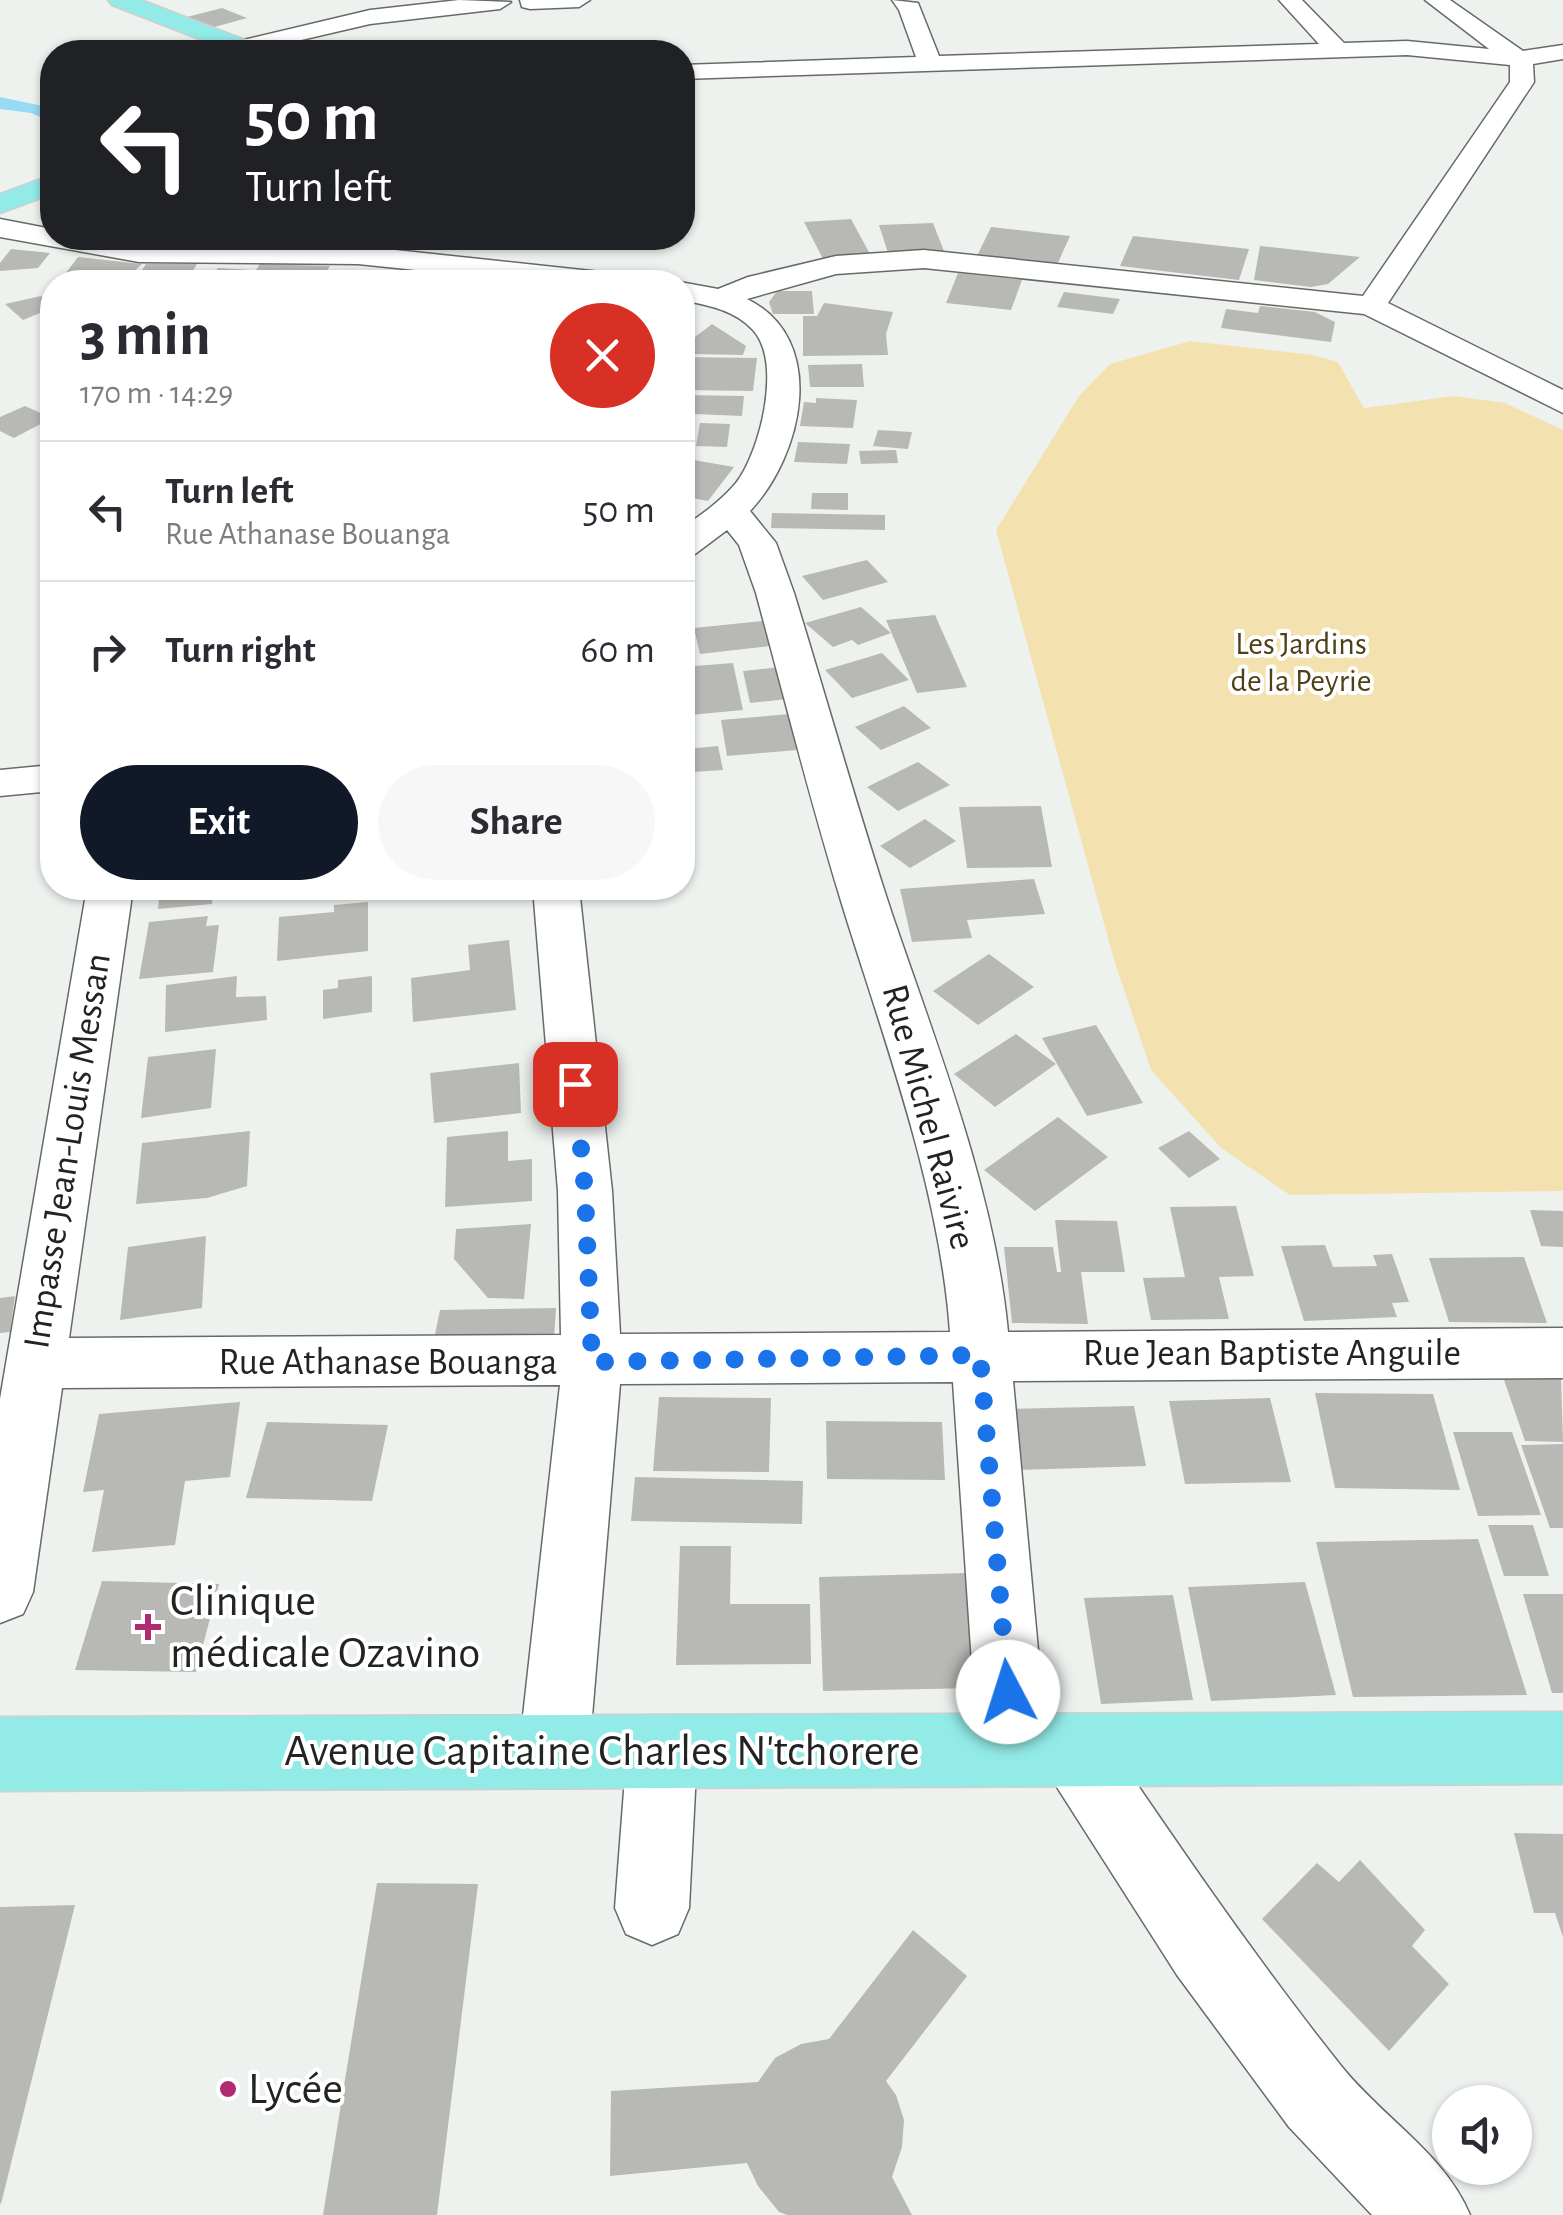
<!DOCTYPE html>
<html lang="en">
<head>
<meta charset="utf-8">
<style>
	body { margin:0; font-family:"Alegreya Sans",sans-serif; background:#f7f7f7; color:#2b2b33; height:100vh; display:flex; flex-direction:column; font-size:38px; white-space:nowrap }
	* { box-sizing:border-box; margin:0 }
	p { font-size:32px; color:#7c7c81 }
	.icon { flex:none; width:55px; height:55px; fill:none; stroke:currentColor; stroke-width:2; stroke-linecap:round; stroke-linejoin:round }
	.map { position:relative; flex:1; overflow:hidden }
	.panel { position:absolute; left:40px; top:270px; width:655px; height:630px; display:flex; flex-direction:column; background:#fff; border-radius:40px; box-shadow:0 2px 8px #0004 }
	.panel>* { flex:none }
	.guide { position:absolute; left:40px; top:40px; width:655px; height:210px; border-radius:40px; box-shadow:0 2px 8px #0004; background:#202124; color:#fff; overflow:hidden }
	.fabs { position:absolute; left:1432px; top:2085px; display:grid; gap:20px }
	.fabs a { display:grid; place-items:center; width:100px; height:100px; border-radius:50%; background:#fff; box-shadow:0 2px 8px #0004; font-size:50px }
	.pin { position:absolute; display:grid; place-items:center; width:85px; height:85px; color:#fff; margin:-42px; border-radius:20px; box-shadow:0 5px 15px #0006 }
	.me { position:absolute; width:110px; margin:-55px; rotate:355deg; stroke-linejoin:round; filter:drop-shadow(0 0 8px #0008) }
	.turn { display:flex; align-items:center; gap:35px; height:210px; padding:0 40px; font-size:45px }
	.turn .icon { width:130px; height:130px; stroke-width:2.5 }
	.turn b { display:block; font-size:70px; line-height:85px }
	.round { display:grid; place-items:center; flex:none; width:105px; height:105px; border-radius:52px; background:#f7f7f7 }
	.headline { display:flex; align-items:center; justify-content:space-between; height:170px; padding:0 40px }
	h1 { font-size:60px; font-weight:700; line-height:75px }
	.action { display:flex; gap:20px; margin-top:auto; padding:20px 40px }
	.action a { flex:1; height:115px; border-radius:60px; background:#111827; color:#fff; font-size:40px; font-weight:700; line-height:115px; text-align:center }
	.action a+a { background:#f7f7f7; color:#2b2b33 }
	ul { padding:0; list-style:none }
	li { display:flex; align-items:center; gap:30px; height:140px; padding:0 40px; border-top:2px solid #e1e1e2 }
	li div { flex:1 }
	li b { display:block; font-size:38px }
	li em { font-style:normal }
	.map>svg:first-child { display:block }
	.green { fill:#f3e2b0 }
	.lines { fill:none; stroke-linecap:round; stroke-linejoin:round }
	.canal { fill:#97daf3; fill-rule:evenodd }
	.building { fill:#b8b9b5 }
	.minor-casing { stroke:#676b68; stroke-width:3 }
	.major-casing { stroke:#cecfcf; stroke-width:3 }
	.minor { fill:#fff; fill-rule:evenodd }
	.major { fill:#92ebe7; fill-rule:evenodd }
	.route { stroke:#1a73e8; stroke-width:18; stroke-dasharray:0 32.4 }
	.poi-dot { fill:#b02b71; stroke:#fff; stroke-width:4 }
	.labels { text-anchor:middle; dominant-baseline:central; stroke-width:8; stroke-linejoin:round; paint-order:stroke }
	.far-park-label { font-size:32px; fill:#4e4115; stroke:#fff }
	.street-label { font-size:38px; fill:#222423; stroke:#fff }
	.near-poi-label { font-size:45px; fill:#222423; stroke:#fff; text-anchor:start }
	.near-street-label { font-size:45px; fill:#222423; stroke:#fff }
</style>
</head>
<body>
<div class="map">
<svg width="1563" height="2215" viewBox="0 0 1563 2215">
	<rect width="100%" height="100%" fill="#eef2ef"/>
	<path class="green" d="M1190,341L1313,355L1338,362L1364,408L1454,396L1505,403L1563,430V1191L1290,1195L1221,1148L1151,1070L1114,960L996,530L1079,396L1110,364Z"/>
	<g class="lines">
		<path class="canal" d="M0,97L52,108V122L31,113L0,109Z"/>
	</g>
	<path class="building" d="M222,8L247,18L211,28L187,17Z
		M851,219L871,256L823,259L804,222Z
		M933,223L944,251L888,253L879,225Z
		M991,227L1070,236L1057,265L977,256Z
		M1133,236L1249,249L1239,280L1120,266Z
		M1260,246L1360,257L1328,284L1311,287L1254,280Z
		M11,249L50,253L38,268L0,271V263Z
		M78,257L142,264L123,282H65L62,278Z
		M146,264H197L186,282H134Z
		M260,264L330,266L321,280L248,282Z
		M218,268L251,270L241,282H208Z
		M364,270L396,274H417L409,282H350Z
		M958,273L1022,280L1011,310L946,303Z
		M777,291H812L814,314H773L769,302Z
		M1064,292L1120,299L1113,314L1057,307Z
		M41,296L52,308L23,320L5,304Z
		M824,303L893,312L886,334L888,355L803,356V316H817Z
		M1260,306L1315,312L1335,322L1331,342L1221,328L1226,309L1258,313Z
		M712,324L746,346L743,355L690,354L682,347Z
		M683,357L757,358L753,391L682,390Z
		M862,364L864,387H810L808,365Z
		M682,395L744,396L742,416L694,414L695,408L682,407Z
		M816,398L857,400L853,428L800,426L804,402L816,403Z
		M25,406L52,418L14,438L0,431V417Z
		M700,423L730,424L727,447L696,446Z
		M878,430L912,432L908,449L873,446Z
		M798,442L850,444L847,464L794,462Z
		M896,450L898,463L861,464L859,451Z
		M682,458L734,467L708,501L682,496Z
		M812,493H848V510L811,509Z
		M772,513L885,515V530L771,528Z
		M867,560L888,582L823,600L802,576Z
		M861,607L891,633L858,645L852,640L833,647L805,623Z
		M935,615L967,687L917,693L886,620Z
		M762,621L770,646L700,654L694,628Z
		M882,653L909,680L852,698L825,670Z
		M733,663L743,710L690,715L682,667Z
		M780,667L788,699L750,703L743,671Z
		M904,706L931,728L881,750L855,727Z
		M789,714L797,750L727,756L721,720Z
		M718,746L723,770L692,772L687,749Z
		M918,762L950,785L898,811L867,787Z
		M1041,806L1052,867L967,868L959,807Z
		M925,819L956,841L910,868L880,846Z
		M1034,879L1045,914L967,920L972,938L912,942L900,889Z
		M160,888H214L212,904L158,909Z
		M337,888H404V890L337,896Z
		M368,902V951L277,961L279,917L334,912V905Z
		M208,916L206,926L219,925L213,972L139,979L149,922Z
		M509,940L516,1010L413,1022L411,978L470,970L468,945Z
		M989,954L1034,987L978,1025L933,991Z
		M237,976L236,997L266,996L267,1020L165,1032L166,985Z
		M372,976V1012L323,1019V990L338,988V980Z
		M1096,1025L1143,1103L1087,1116L1042,1038Z
		M1016,1034L1056,1064L995,1107L954,1074Z
		M216,1049L211,1108L141,1118L148,1057Z
		M519,1063L521,1113L434,1123L430,1073Z
		M1058,1117L1108,1157L1035,1211L984,1170Z
		M250,1131L247,1186L207,1198L136,1204L142,1143Z
		M508,1131V1161L532,1159V1201L445,1207L447,1137Z
		M1189,1131L1220,1159L1189,1178L1158,1148Z
		M1236,1206L1254,1276L1219,1277L1229,1319L1151,1320L1143,1278L1185,1277L1170,1207Z
		M1530,1210L1563,1211V1247L1541,1246Z
		M1055,1220L1117,1221L1125,1272H1081L1088,1324L1012,1323L1004,1247H1053L1057,1272H1061Z
		M531,1224L524,1299L488,1298L454,1259L456,1229Z
		M206,1236L202,1308L120,1320L128,1247Z
		M1325,1245L1333,1267L1377,1266L1373,1255L1392,1254L1409,1302L1392,1303L1397,1317L1304,1321L1281,1246Z
		M1524,1257L1547,1323L1449,1322L1429,1258Z
		M15,1296L10,1332L0,1333V1298Z
		M556,1308L554,1339H434L440,1310Z
		M1503,1377H1561L1563,1442L1525,1441Z
		M1315,1393L1433,1394L1460,1490L1335,1488Z
		M659,1397L771,1398L769,1472L653,1471Z
		M1270,1398L1291,1482L1185,1484L1169,1401Z
		M240,1402L230,1477L185,1481L175,1545L92,1552L104,1490L83,1492L99,1414Z
		M1134,1406L1146,1466L1017,1470L1009,1409Z
		M826,1421L942,1422L945,1480L827,1479Z
		M267,1422L388,1425L372,1501L246,1498Z
		M1453,1432H1512L1541,1515L1478,1516Z
		M1563,1444V1528H1550L1521,1445Z
		M635,1477L803,1481L802,1524L631,1521Z
		M1488,1525H1533L1549,1576H1504Z
		M1478,1539L1527,1695L1353,1697L1316,1542Z
		M680,1546H731L730,1604H810L811,1664L676,1665Z
		M968,1573L979,1688L823,1691L819,1577Z
		M102,1581L219,1584L196,1672L75,1670Z
		M1305,1582L1336,1695L1211,1701L1188,1587Z
		M1523,1594H1563V1693H1552Z
		M1173,1595L1193,1700L1101,1704L1084,1598Z
		M1514,1833L1563,1834V1937L1555,1913H1534Z
		M1360,1860L1425,1930L1412,1946L1449,1984L1389,2051L1262,1919L1317,1863L1339,1882Z
		M377,1883L478,1884L437,2215H323Z
		M75,1905L1,2204L0,2203V1907Z
		M913,1930L967,1976L886,2081L896,2095L904,2120L902,2147L892,2177L912,2215H787L779,2212L758,2186L747,2163L610,2176L611,2091L758,2082L775,2058L801,2044L829,2039Z"/>
	<g class="lines">
		<defs>
			<path id="minor" d="M459,0L511,2L500,9L370,24L250,52H230L227,48L231,43L370,10Z
				M520,0H590L579,7L530,9L522,7Z
				M892,0L918,3L939,56L1319,44L1279,0H1302L1344,43L1407,41L1489,49L1425,0H1450L1523,51L1563,45V59L1533,64L1534,82L1388,303L1563,390V413L1364,314L924,268L836,274L747,299C829,339 803,455 750,511L776,543L794,593C827,700 857,808 892,914C937,1046 995,1193 1008,1332L1563,1328V1378L1013,1381L1042,1693L1049,1727L1073,1717L1098,1727C1177,1843 1255,1958 1342,2067C1383,2118 1445,2154 1470,2215H1372L1289,2127L1177,1975L1046,1770L1019,1785L994,1775L984,1750L974,1693L953,1382L620,1384L589,1752L579,1777L554,1787L529,1777L519,1752L560,1385L62,1388L33,1592L23,1614L0,1623V1399L87,888H133L69,1338L561,1335L558,1191L533,888H579L612,1191L620,1334L950,1332C940,1192 887,1048 845,914C812,808 785,700 756,593L739,545L727,530L695,554L682,557V528C701,515 721,501 736,483C760,452 783,362 753,330C735,310 707,305 682,300L680,282L718,289L748,277L836,256L924,250L1363,296L1510,82V65L1407,55L682,79V65L916,57L899,10Z
				M0,219L52,229V238H101L139,244L358,246L610,273L621,276L625,282H531L358,264L139,262L0,237Z
				M52,765V791L0,796V770Z
				M662,1717L687,1727L697,1752L689,1908L678,1934L652,1945L626,1934L615,1908L627,1752L637,1727Z"/>
			<path id="major" d="M108,0H141L263,47L266,52H233L112,5Z
				M52,175V194L0,213V194Z
				M1563,1712V1784L0,1791V1717Z"/>
		</defs>
		<use href="#minor" class="minor-casing"/>
		<use href="#major" class="major-casing"/>
		<use href="#minor" class="minor"/>
		<use href="#major" class="major"/>
	</g>
	<g class="lines">
		<path class="route" d="M575,1084L585,1191L592,1362L980,1355L1008,1692"/>
	</g>
	<g class="poi-dot">
		<path d="M143 1612h10v10h10v10h-10v10h-10v-10h-10v-10h10z"/>
		<circle cx="228" cy="2089" r="10"/>
	</g>
	<g class="labels">
		<g class="far-park-label">
			<text x="1301" y="644">Les Jardins<tspan x="1301" dy="37">de la Peyrie</tspan></text>
		</g>
		<g class="street-label">
			<text transform="translate(928 1117) rotate(75)">Rue Michel Raivire</text>
			<text transform="translate(68 1151) rotate(-81)">Impasse Jean-Louis Messan</text>
			<text x="1272" y="1354">Rue Jean Baptiste Anguile</text>
			<text x="388" y="1363">Rue Athanase Bouanga</text>
		</g>
		<g class="near-poi-label">
			<text x="170" y="1601">Clinique<tspan x="170" dy="52">médicale Ozavino</tspan></text>
			<text x="248" y="2089">Lycée</text>
		</g>
		<g class="near-street-label">
			<text x="602" y="1751">Avenue Capitaine Charles N'tchorere</text>
		</g>
	</g>
</svg>
<div class="fabs">
<a><svg class="icon" aria-label="sound" viewBox="0 0 24 24"><path d="M4 9h4l5-4v14l-5-4H4zM17 9q2 3 0 6"/></svg></a>
</div>
<div class="pin" style="left:575px;top:1084px;background:#d93025"><svg class="icon" aria-label="arrive" viewBox="0 0 24 24"><path d="M6 21V4h12l-3 4 3 4H6"/></svg></div>
<svg class="me" style="left:1008px;top:1692px" viewBox="-20 -20 40 40"><circle r="19" fill="#fff"/><path d="M0-13L10 11 0 6-10 11z" fill="#1a73e8"/></svg>
<div class="guide">
<div class="turn"><svg class="icon" aria-label="left" viewBox="0 0 24 24"><path d="M17 20v-9H6M10 6l-5 5 5 5"/></svg><div><b>50 m</b>Turn left</div></div>
</div>
<section class="panel">
<div class="headline"><div><h1>3 min</h1><p>170 m · 14:29</p></div><a class="round" style="background:#d93025;color:#fff"><svg class="icon" aria-label="close" viewBox="0 0 24 24"><path d="M6 6l12 12M18 6L6 18"/></svg></a></div>
<ul>
<li><svg class="icon" aria-label="left" viewBox="0 0 24 24"><path d="M17 20v-9H6M10 6l-5 5 5 5"/></svg><div><b>Turn left</b><p>Rue Athanase Bouanga</p></div><em>50 m</em></li>
<li><svg class="icon" aria-label="right" viewBox="0 0 24 24"><path d="M7 20v-9h11M14 6l5 5-5 5"/></svg><div><b>Turn right</b></div><em>60 m</em></li>
</ul>
<div class="action"><a>Exit</a><a>Share</a></div>
</section>
</div>
</body>
</html>
